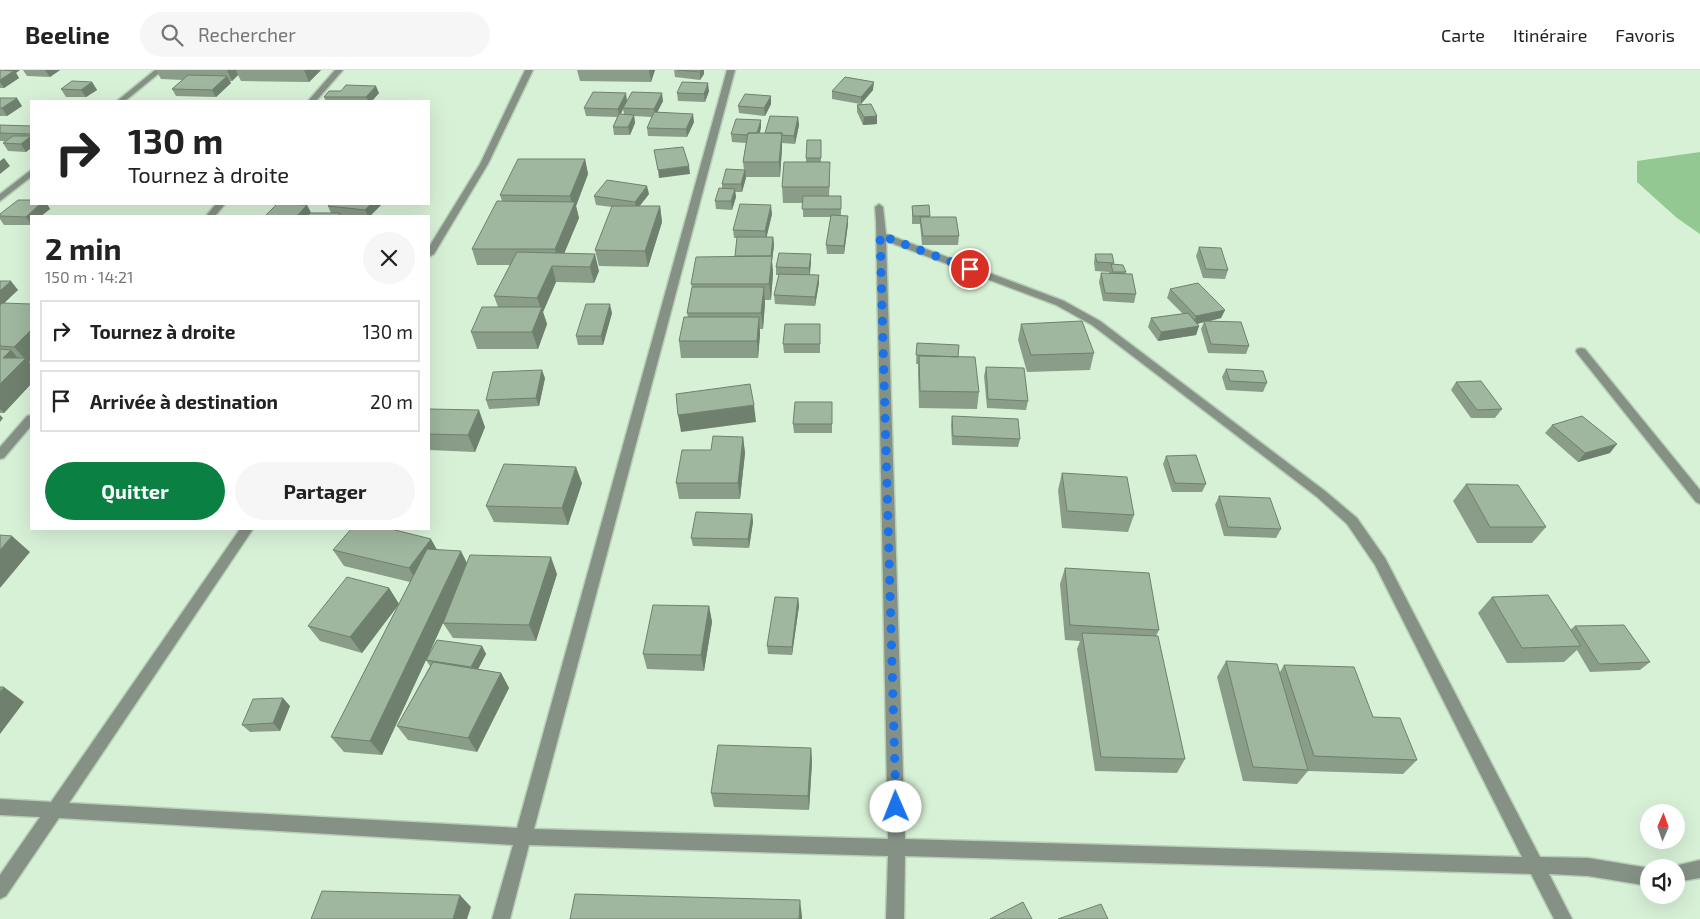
<!DOCTYPE html>
<html lang="fr">
<head>
<meta charset="utf-8">
<style>
	body { margin:0; font-family:"Exo 2",sans-serif; background:#f6f6f6; color:#222; height:100vh; display:flex; flex-direction:column; font-size:19px; white-space:nowrap }
	* { box-sizing:border-box; margin:0 }
	p { font-size:16px; color:#767676 }
	.icon { flex:none; width:28px; height:28px; fill:none; stroke:currentColor; stroke-width:2; stroke-linecap:round; stroke-linejoin:round }
	.map { position:relative; flex:1; overflow:hidden }
	.drawer { position:absolute; left:30px; top:145px; width:400px; height:315px; display:flex; flex-direction:column; background:#fff; border-radius:0px; box-shadow:0 5px 20px #0002 }
	.drawer>* { flex:none }
	.hud { position:absolute; left:30px; top:30px; width:400px; height:105px; border-radius:0px; box-shadow:0 5px 20px #0002; background:#fff; color:#222; overflow:hidden }
	.needle { width:32px; rotate:2deg }
	.tools { position:absolute; left:1640px; top:734px; display:grid; gap:10px }
	.tools a { display:grid; place-items:center; width:45px; height:45px; border-radius:50%; background:#fff; box-shadow:0 5px 20px #0002; font-size:25px }
	.pin { position:absolute; display:grid; place-items:center; width:42px; height:42px; color:#fff; margin:-21px; border:2px solid #fff; border-radius:50%; box-shadow:0 1px 5px #0007 }
	.me { position:absolute; width:55px; margin:-28px; rotate:359deg; stroke-linejoin:round; filter:drop-shadow(0 0 4px #0008) }
	.turn { display:flex; align-items:center; gap:18px; height:105px; padding:0 15px; font-size:22px }
	.turn .icon { width:65px; height:65px; stroke-width:2.5 }
	.turn b { display:block; font-size:35px; line-height:42px }
	.round { display:grid; place-items:center; flex:none; width:52px; height:52px; border-radius:26px; background:#f6f6f6 }
	.summary { display:flex; align-items:center; justify-content:space-between; height:85px; padding:0 15px }
	h1 { font-size:30px; font-weight:700; line-height:38px }
	.action { display:flex; gap:10px; margin-top:auto; padding:10px 15px }
	.action a { flex:1; height:58px; border-radius:30px; background:#0b8043; color:#fff; font-size:20px; font-weight:700; line-height:58px; text-align:center }
	.action a+a { background:#f6f6f6; color:#222 }
	ul { padding:0; list-style:none }
	li { display:flex; align-items:center; gap:15px; height:62px; margin:0 10px 8px; padding:0 5px; border:2px solid #e0e0e0; border-radius:0px }
	li div { flex:1 }
	li b { display:block; font-size:19px }
	li em { font-style:normal }
	header { display:flex; align-items:center; gap:30px; box-sizing:border-box; height:70px; padding:0 25px; background:#fff; border-bottom:1px solid #e0e0e0 }
	header strong { font-size:24px }
	nav { display:flex; gap:28px; margin-inline-start:auto; font-size:18px }
	.search { width:350px; height:45px; background:#f6f6f6; display:flex; align-items:center; gap:12px; box-sizing:border-box; padding:0 18px; border-radius:28px; color:#767676; font-size:19px }
	.map>svg:first-child { display:block }
	.green { fill:#93c893 }
	.lines { fill:none; stroke-linecap:round; stroke-linejoin:round }
	.street-casing { stroke:#b7ceb7; stroke-width:3 }
	.street { fill:#869186; fill-rule:evenodd }
	.wall { fill:#899d88; fill-rule:evenodd }
	.shaded-wall { fill:#6f806f }
	.building { fill:#9fb79e; stroke:#6f806f }
	.route { stroke:#1a73e8; stroke-width:9; stroke-dasharray:0 16.2 }
</style>
</head>
<body>
<header>
<strong>Beeline</strong>
<div class="search"><svg class="icon" aria-label="search" viewBox="0 0 24 24"><circle cx="10" cy="10" r="6"/><path d="M15 15l6 6"/></svg>Rechercher</div>
<nav><a>Carte</a><a>Itinéraire</a><a>Favoris</a></nav>
</header>
<div class="map">
<svg width="1700" height="849" viewBox="0 0 1700 849">
	<rect width="100%" height="100%" fill="#d7f1d7"/>
	<path class="green" d="M1700,82V164L1677,148L1637,112V91Z"/>
	<g class="lines">
		<defs>
			<path id="street" d="M155,0H163L125,31H117Z
				M335,0H343L316,31H308Z
				M525,0H533L488,94L434,184L429,187V177L480,94Z
				M727,0H735L534,759L888,769L876,151L875,137L879,134L883,137L886,164L1064,231L1100,251L1325,421L1357,448L1385,488L1540,787L1588,788L1649,798V816L1588,806L1549,804L1572,849H1554L1531,804L905,786L904,849H886L888,786L529,775L510,849H492L513,775L59,748L6,826L0,829V805L40,747L0,745V729L51,732L240,459H253L69,733L517,758ZM886,171L1056,235L1092,255L1317,427L1347,454L1375,495L1522,787L905,769Z
				M31,100V107L0,131V124Z
				M216,134H225L215,146H206Z
				M1581,278L1585,279L1700,420V434L1696,432L1577,283L1576,281L1577,279Z
				M31,345V356L4,388L0,389V377L27,346Z
				M1700,790V808L1676,812V798L1670,797Z"/>
		</defs>
		<use href="#street" class="street-casing"/>
		<use href="#street" class="street"/>
	</g>
	<path class="wall" d="M0,0L16,3L19,8L4,18H0Z
		M23,0H60L50,7L27,6Z
		M156,0H321L309,12L241,11L238,5L232,11H230L231,13L216,27L176,26L172,19L183,10L161,9Z
		M577,0H655L651,12L580,11Z
		M674,0H704V4L700,10L675,7Z
		M92,12L97,20L86,27H66L61,19Z
		M873,20L861,34L877,46V54L863,55L857,42V35L860,34L832,29V21Z
		M709,21L705,32L678,31L677,23Z
		M379,23L372,31H326L324,27Z
		M771,26V34L765,46L739,43L738,36Z
		M0,28L22,36L7,46H0Z
		M627,31H663L657,42L694,52L687,67L648,66L647,58L652,47L634,46L635,53L630,65H614L613,57L617,47L586,46L584,38ZM623,39L624,44H621L622,42Z
		M798,47L799,55L795,74L782,73V78L780,107H746L742,122H735L736,127L732,140L716,139L715,131L722,118V114L744,100L743,92L746,73L732,72L731,64L761,57L760,63H765Z
		M0,55L31,56V78L26,82L8,81L3,73L5,71H0Z
		M821,70V92L830,107L829,126H841V146L848,154L844,184H827L826,175L831,147H803V133H783L782,117L806,92V88Z
		M585,89L588,104L576,136L579,148L564,183L599,201L594,213L556,212L543,242L547,254L538,279H477L471,262L498,237L494,226L510,195H477L472,179L502,131L500,125Z
		M649,124L640,136H660L662,152L648,197L599,196L595,180L612,137L596,135L594,126Z
		M31,134H47L50,139L41,146H31V155H4L0,149V144Z
		M382,134L370,146L341,145L265,146L307,135L311,143H331L328,136Z
		M929,135L930,147L959,166L958,175H922L920,154H912V136Z
		M772,144L766,167H773L774,175L772,191L773,203L771,230H765L763,259H760V264L758,288H681L679,271L688,247L687,243L692,217L691,214L735,186L737,168H734L733,160Z
		M1199,177L1228,200L1225,209L1203,208L1196,186Z
		M811,184V193L810,205H819V213L815,236L775,234L774,225L779,205H776V197Z
		M1095,184L1114,193L1113,194L1126,202L1125,204L1136,224L1134,233L1103,231L1099,212L1101,203L1109,204V202L1095,201L1094,192Z
		M0,211L18,220L4,233L29,292L31,295V314L4,343H0Z
		M1170,219L1225,240L1221,248L1210,251L1249,276L1246,284L1208,283L1201,259L1204,252L1197,254L1199,256L1196,265L1158,271L1148,257L1151,248L1183,244L1167,228Z
		M612,243L603,275H578L576,266Z
		M820,254V283H784L783,274Z
		M1021,254L1094,283L1090,300L1027,302L1018,270Z
		M917,273L958,287L979,322L977,339L919,338L918,303V294H916Z
		M986,297L1028,331L1026,340L987,338L984,306Z
		M1226,299L1267,313L1263,322L1226,320L1222,307Z
		M545,308L539,336L489,339L486,330Z
		M1456,312L1502,339L1495,348H1471L1451,320Z
		M832,332V363H794L793,354Z
		M429,339L485,357L475,382L429,380Z
		M952,346L1020,369L1018,377L952,375L951,355Z
		M1552,355L1610,383L1578,392L1545,363Z
		M743,367L745,383L740,429H679L676,413L711,380Z
		M1166,386L1206,414L1202,422H1172L1163,394Z
		M1062,403L1134,445L1128,462L1062,458L1058,420Z
		M582,413L568,455L494,452L486,436Z
		M1466,414L1546,457L1532,473H1477L1453,431Z
		M1219,426L1281,459L1276,468L1224,466L1215,435Z
		M752,444L753,452L749,478L693,476L691,468Z
		M437,479L467,493L557,504L536,571L453,568L443,553L444,550L427,589L482,576L486,584L478,599L501,603L509,618L477,682L408,670L397,656L430,596L426,590L382,685L344,682L331,667L410,512L344,496L333,480Z
		M1065,498L1159,560L1156,566L1185,689L1177,703L1095,701L1077,579L1080,571L1065,570L1060,514Z
		M389,518L399,534L362,583L320,571L308,556Z
		M1492,527L1570,560L1575,556L1650,592L1640,600L1590,602L1577,580L1564,592L1507,593L1478,543Z
		M798,528L799,536L792,585L768,584L767,576Z
		M709,536L712,552L704,601L647,599L643,584Z
		M1226,591L1280,602L1284,595L1373,647L1417,690L1403,704L1308,701L1297,714L1243,711L1217,607Z
		M290,636L280,661L250,662L242,655Z
		M811,678L812,692L809,740L714,737L711,723Z"/>
	<path class="shaded-wall" d="M6,0H20L16,3L19,8L4,18L0,12V10Z
		M45,0H60L50,7Z
		M227,0H236L238,5L232,11Z
		M304,0H321L309,12Z
		M649,0H655L651,12Z
		M701,0H704V4L700,10V2Z
		M227,6L231,13L216,27L212,20Z
		M92,12L97,20L86,27L81,20Z
		M874,12L873,20L861,34V27Z
		M708,13L709,21L705,32L704,24Z
		M376,16L379,23L372,31H368L366,27Z
		M626,23L627,31L619,47L618,39Z
		M662,23L663,31L655,47L654,39Z
		M771,26V34L765,46L764,38Z
		M17,28L22,36L7,46L2,38Z
		M693,44L694,52L687,67L686,59Z
		M634,45L635,53L630,65L628,57Z
		M877,46V54L863,55L864,47Z
		M798,47L799,55L795,74L794,66Z
		M761,50V57L757,73L756,65Z
		M782,63V78L780,107L779,92Z
		M31,66V78L26,82L21,74Z
		M4,88L10,96L0,104V91Z
		M585,89L588,104L576,136L579,148L559,196L555,179L573,137L570,126Z
		M689,96L690,104L659,108L658,100Z
		M745,100L746,108L742,122L741,114Z
		M647,116L649,124L636,140L635,132Z
		M735,119L736,127L732,140L731,131Z
		M40,134H47L50,139L41,146H31V154L26,147Z
		M371,134H382L370,146H368L365,140Z
		M307,135L311,143L308,146H297Z
		M771,135L772,144L766,170L765,161Z
		M660,136L662,152L648,197L645,181Z
		M848,146V154L844,184V176Z
		M773,167L774,175L772,191L773,203L771,230L769,214Z
		M595,184L599,201L594,213L590,197Z
		M811,184V193L809,206V198Z
		M552,196L556,212L543,242L547,254L538,279L532,262L541,239L537,228Z
		M819,205V213L815,236V227Z
		M11,211L18,220L0,237V221Z
		M764,217L765,234L763,259L761,243Z
		M610,234L612,243L603,275L601,266Z
		M1225,240L1221,248L1205,252L1204,251V252L1193,255L1196,246Z
		M759,247L760,264L758,288L757,271Z
		M1199,256L1196,265L1158,271L1161,262Z
		M31,260V291L29,292L31,295V314L4,343L0,339V314L3,288L11,280L22,293L25,289L14,277Z
		M542,300L545,308L539,336L536,328Z
		M754,335L756,352L681,362L678,345Z
		M479,340L485,357L475,382L468,365Z
		M0,345L3,348L0,352Z
		M743,367L745,383L740,429L738,413Z
		M1617,374L1610,383L1578,392L1585,383Z
		M576,397L582,413L568,455L562,438Z
		M752,444L753,452L749,478L748,469Z
		M12,466L30,482L0,518V480Z
		M431,469L440,485L418,514L409,498Z
		M461,481L469,497L382,685L370,671Z
		M551,487L557,504L536,571L529,555Z
		M389,518L399,534L362,583L350,567Z
		M798,528L799,536L792,585V577Z
		M709,536L712,552L704,601L701,585Z
		M482,576L486,584L475,605L471,597Z
		M501,603L509,618L477,682L468,668Z
		M4,617L24,632L0,664V622Z
		M283,628L290,636L280,661L273,653Z
		M811,678L812,692L809,740L808,726Z
		M460,825L471,837L467,849H453Z
		M800,830L802,846V849H799Z"/>
	<path class="building" d="M0,0L14,1L0,10Z
		M677,0H701L700,2Z
		M188,5L227,6L212,20L172,19Z
		M845,7L874,12L861,27L832,21Z
		M72,11L92,12L81,20L61,19Z
		M682,12L708,13L704,24L677,23Z
		M346,15L376,16L366,27H324L329,21H341Z
		M593,22L626,23L618,39L584,38Z
		M632,22L662,23L654,39L623,38Z
		M745,24L771,26L764,38L738,36Z
		M0,28H17L2,38H0Z
		M871,34L877,46L864,47L857,35Z
		M654,42L693,44L686,59L647,58Z
		M619,44L634,45L628,57H613Z
		M770,46L798,47L794,66L781,65L782,63H765Z
		M736,49L761,50L757,63H748L747,65L731,64Z
		M0,55L31,56V64L0,63Z
		M748,63H782L779,92H743Z
		M13,66H31L21,74L3,73Z
		M807,70H821V88H806Z
		M683,77L689,96L658,100L654,80Z
		M518,89H585L570,126L500,125Z
		M784,92H830L829,117H782Z
		M726,99L745,100L741,114H722Z
		M607,110L647,116L635,132L594,126Z
		M719,118L735,119L731,131H715Z
		M803,126H841V139H802Z
		M18,130H31V134H40L26,147L0,146V144Z
		M497,131L575,132L555,179H472Z
		M277,134H280L307,135L297,146H265Z
		M331,134H371L365,140L328,136Z
		M740,134L771,135L765,161L733,160Z
		M929,135L930,146H913L912,136Z
		M612,136H660L645,181L595,180Z
		M310,143H340L337,146H307Z
		M831,145L848,146L844,176L826,175Z
		M920,147H956L959,166H923Z
		M737,167H773L771,186H735Z
		M1199,177L1221,178L1228,200L1206,199Z
		M517,182L595,184L590,197L552,196L537,228L494,226Z
		M779,183L811,184L809,198L776,197Z
		M1095,184H1112L1114,193L1097,192Z
		M772,186L769,214H691L696,187Z
		M1111,194L1123,195L1126,202H1113Z
		M1101,203L1132,204L1136,224L1105,223Z
		M779,204L819,205L815,227L774,225Z
		M0,211H11L0,221Z
		M1198,213L1225,240L1196,246L1170,219Z
		M692,217H764L761,243H687Z
		M2,233L31,234V260L14,277L0,276V235Z
		M586,234H610L601,266H576Z
		M482,237H542L532,262H471Z
		M1188,243L1199,256L1161,262L1151,248Z
		M684,247H759L757,271H679Z
		M1082,251L1094,283L1031,285L1021,254Z
		M1204,251L1241,252L1249,276L1211,274Z
		M785,254H820V274H783Z
		M917,273L959,275L958,287L916,285Z
		M0,279L11,280L3,288H26L0,314Z
		M919,286L975,287L979,322L920,321Z
		M986,297L1024,298L1028,331L988,329Z
		M1226,299L1263,301L1267,313L1230,311Z
		M542,300L536,328L486,330L493,302Z
		M1481,311L1502,339L1477,340L1456,312Z
		M750,314L754,335L678,345L676,324Z
		M795,332H832V354H793Z
		M429,339L479,340L468,365L429,364Z
		M952,346L1018,349L1020,369L953,366Z
		M1582,346L1617,374L1585,383L1552,355Z
		M713,366L743,367L738,413H676L682,380H711Z
		M1196,385L1206,414L1175,413L1166,386Z
		M504,394L576,397L562,438L486,436Z
		M1062,403L1127,407L1134,445L1067,441Z
		M1466,414L1518,415L1546,457H1490Z
		M1219,426L1270,428L1281,459L1228,457Z
		M696,442L752,444L748,469L691,468Z
		M351,459H391L431,469L409,498L333,480Z
		M0,465L12,466L0,480Z
		M427,479L461,481L370,671L331,667Z
		M470,485L551,487L529,555L443,553Z
		M1065,498L1149,503L1159,560L1070,555Z
		M347,507L389,518L350,567L308,556Z
		M1548,525L1581,576L1522,578L1492,527Z
		M775,527L798,528L792,577L767,576Z
		M653,535L709,536L701,585L643,584Z
		M1624,555L1650,592L1599,594L1575,556Z
		M1082,563L1158,566L1185,689L1101,687Z
		M437,570L482,576L471,597L426,590Z
		M1226,591L1277,594L1308,700L1253,697Z
		M433,592L501,603L468,668L397,656Z
		M1284,595L1354,597L1373,647L1400,648L1417,690L1314,686Z
		M0,617H4L0,622Z
		M283,628L273,653L242,655L253,629Z
		M718,675L811,678L808,726L711,723Z
		M322,821L460,825L453,849H311Z
		M575,824L800,830L799,849H570Z
		M1023,832L1032,849H990Z
		M1101,834L1108,849H1058Z"/>
	<g class="lines">
		<path class="route" d="M896,737L880,165L970,199"/>
	</g>
</svg>
<div class="tools">
<a><svg class="needle" viewBox="-14 -14 28 28"><path d="M0-13l5 13h-10z" fill="#e53935"/><path d="M0 13l5-13h-10z" fill="#767676"/></svg></a>
<a><svg class="icon" aria-label="sound" viewBox="0 0 24 24"><path d="M4 9h4l5-4v14l-5-4H4zM17 9q2 3 0 6"/></svg></a>
</div>
<div class="pin" style="left:970px;top:199px;background:#d93025"><svg class="icon" aria-label="arrive" viewBox="0 0 24 24"><path d="M6 21V4h12l-3 4 3 4H6"/></svg></div>
<svg class="me" style="left:896px;top:737px" viewBox="-20 -20 40 40"><circle r="19" fill="#fff"/><path d="M0-13L10 11 0 6-10 11z" fill="#1a73e8"/></svg>
<div class="hud">
<div class="turn"><svg class="icon" aria-label="right" viewBox="0 0 24 24"><path d="M7 20v-9h11M14 6l5 5-5 5"/></svg><div><b>130 m</b>Tournez à droite</div></div>
</div>
<section class="drawer">
<div class="summary"><div><h1>2 min</h1><p>150 m · 14:21</p></div><a class="round"><svg class="icon" aria-label="close" viewBox="0 0 24 24"><path d="M6 6l12 12M18 6L6 18"/></svg></a></div>
<ul>
<li><svg class="icon" aria-label="right" viewBox="0 0 24 24"><path d="M7 20v-9h11M14 6l5 5-5 5"/></svg><div><b>Tournez à droite</b></div><em>130 m</em></li>
<li><svg class="icon" aria-label="arrive" viewBox="0 0 24 24"><path d="M6 21V4h12l-3 4 3 4H6"/></svg><div><b>Arrivée à destination</b></div><em>20 m</em></li>
</ul>
<div class="action"><a>Quitter</a><a>Partager</a></div>
</section>
</div>
</body>
</html>
